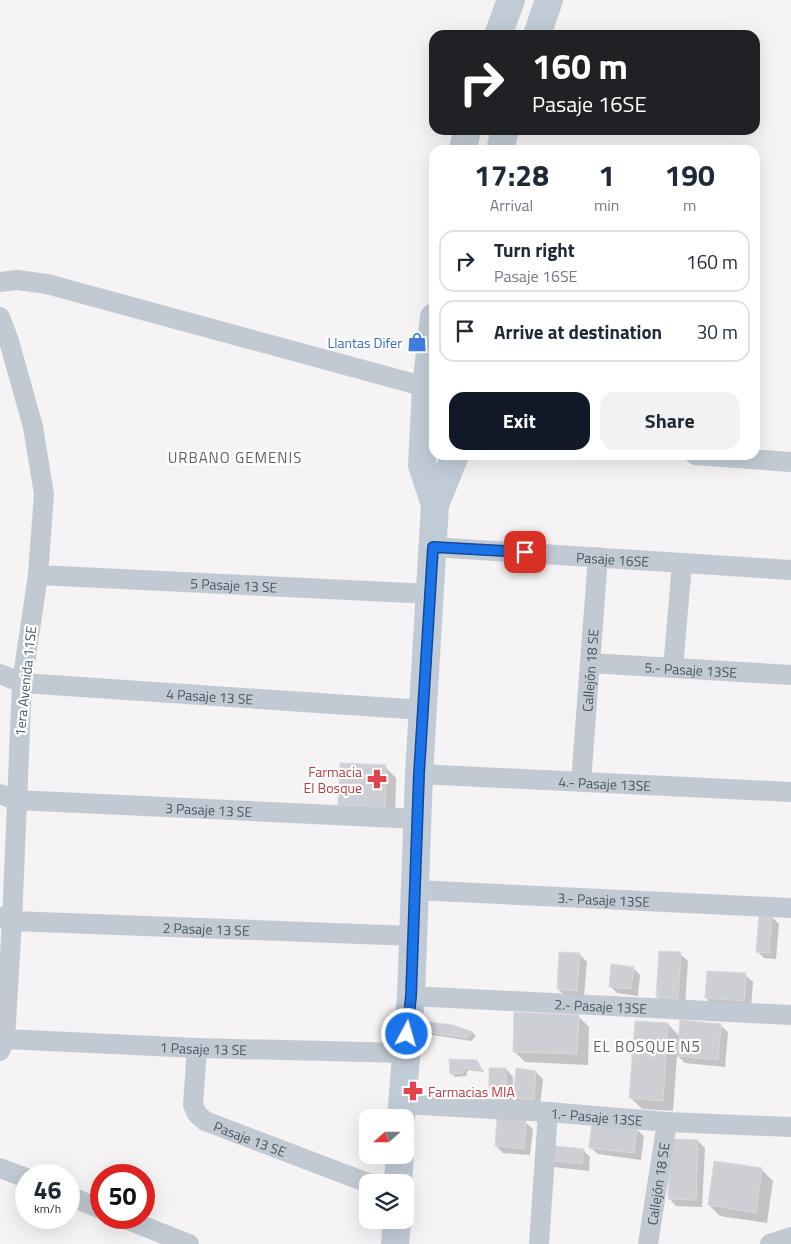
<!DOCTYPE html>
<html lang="en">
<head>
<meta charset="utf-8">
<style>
	body { margin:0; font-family:"Titillium Web",sans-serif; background:#f2f2f3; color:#1f2937; height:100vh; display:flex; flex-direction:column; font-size:19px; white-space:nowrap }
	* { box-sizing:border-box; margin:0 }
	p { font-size:16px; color:#747a83 }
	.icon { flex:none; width:28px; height:28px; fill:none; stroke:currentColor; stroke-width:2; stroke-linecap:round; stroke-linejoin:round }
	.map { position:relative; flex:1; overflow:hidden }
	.side { position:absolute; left:429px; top:145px; width:331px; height:315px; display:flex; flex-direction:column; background:#fff; border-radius:15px; box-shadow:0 5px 20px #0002 }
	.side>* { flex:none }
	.hud { position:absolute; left:429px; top:30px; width:331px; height:105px; border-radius:15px; box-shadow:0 5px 20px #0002; background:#202124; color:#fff; overflow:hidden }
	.needle { width:32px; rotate:249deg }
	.tools { position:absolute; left:359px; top:1109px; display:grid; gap:10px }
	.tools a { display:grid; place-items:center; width:55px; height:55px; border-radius:10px; background:#fff; box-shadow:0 5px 20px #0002; font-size:25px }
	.speed { position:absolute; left:15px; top:1164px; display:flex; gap:10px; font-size:25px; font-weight:700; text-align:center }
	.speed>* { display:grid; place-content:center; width:65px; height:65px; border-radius:50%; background:#fff; box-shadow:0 5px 20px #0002; line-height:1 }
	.speed small { font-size:12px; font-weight:400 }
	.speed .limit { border:8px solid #d22; background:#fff; color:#111 }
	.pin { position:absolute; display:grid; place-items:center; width:42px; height:42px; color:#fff; margin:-21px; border-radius:10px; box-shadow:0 2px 8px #0006 }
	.me { position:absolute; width:55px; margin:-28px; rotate:6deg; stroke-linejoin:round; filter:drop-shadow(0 0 4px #0008) }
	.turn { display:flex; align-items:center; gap:18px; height:105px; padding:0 20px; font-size:22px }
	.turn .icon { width:65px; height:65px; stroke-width:2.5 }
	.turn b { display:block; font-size:35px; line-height:42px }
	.eta { display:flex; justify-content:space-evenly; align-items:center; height:85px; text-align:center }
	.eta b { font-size:30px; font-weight:700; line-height:35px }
	.button { display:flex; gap:10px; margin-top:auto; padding:10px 20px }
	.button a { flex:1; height:58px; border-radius:15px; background:#111827; color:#fff; font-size:20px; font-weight:700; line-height:58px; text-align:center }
	.button a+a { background:#f2f2f3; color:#1f2937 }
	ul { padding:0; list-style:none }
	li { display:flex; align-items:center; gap:15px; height:62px; margin:0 10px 8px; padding:0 10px; border:2px solid #e0e1e3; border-radius:15px }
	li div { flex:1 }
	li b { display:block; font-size:19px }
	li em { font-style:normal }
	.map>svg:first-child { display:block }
	.shadow { fill:#0003 }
	.building { fill:#cdcfd5; stroke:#d7d9de }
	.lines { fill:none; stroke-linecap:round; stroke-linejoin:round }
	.street { stroke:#c1cad2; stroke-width:20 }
	.secondary { stroke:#c1cbd6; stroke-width:28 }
	.route-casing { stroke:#114b97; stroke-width:12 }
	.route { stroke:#1a73e8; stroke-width:9 }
	.labels { text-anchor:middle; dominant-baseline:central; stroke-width:4.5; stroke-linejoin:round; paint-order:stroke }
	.shop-label { font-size:14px; fill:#366cbe; stroke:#fff; text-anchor:end }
	.street-label { font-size:14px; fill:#4a5661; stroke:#fff }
	.health-label { font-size:14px; fill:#be3a42; stroke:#fff; text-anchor:end }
	.neighbourhood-label { font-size:15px; letter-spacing:1px; fill:#5f6368; stroke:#fff }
</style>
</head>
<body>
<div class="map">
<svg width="791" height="1244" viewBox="0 0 791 1244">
	<rect width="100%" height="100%" fill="#f5f3f3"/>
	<path class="shadow" d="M385,767L396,778L395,818L350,816L339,805Z
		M772,917L779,924L776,959L764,958L757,951Z
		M579,954L587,962L584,997L565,996L558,989Z
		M680,954L688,961L685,1006L665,1004L657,997Z
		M633,968L640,975L638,996L617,993L610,986Z
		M745,975L753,982L751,1008L713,1005L706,998Z
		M578,1016L589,1027L588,1065L525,1062L514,1051Z
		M668,1024L680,1037L720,1025L728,1032L725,1067L685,1063L677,1055L673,1111L642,1109L631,1098Z
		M452,1027L473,1033L476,1036L471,1041L433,1035L429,1031Z
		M476,1061L484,1072L468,1070L466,1076L455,1077L451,1073Z
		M506,1069L513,1077V1089L536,1072L543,1079L540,1107L521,1105L513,1097V1103H497L490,1095Z
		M525,1122L533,1129L530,1155L503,1153L496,1146Z
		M636,1129L644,1136L641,1160L598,1154L590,1147Z
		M698,1141L705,1148L702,1207L676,1206L669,1198Z
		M583,1150L590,1157L589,1171L554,1167L547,1160Z
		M762,1170L773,1181L767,1223L720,1216L709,1205Z"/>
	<path class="building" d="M340,763L386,765L385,807L338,805Z
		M759,915L772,916L769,953L756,952Z
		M659,951L681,952L678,999L656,997Z
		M559,952L580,953L577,991L557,989Z
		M611,964L634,967L631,989L609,987Z
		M707,971L746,973L744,1001L705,998Z
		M514,1012L579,1015L577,1054L513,1052Z
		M680,1020L721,1024L718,1060L677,1056Z
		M635,1021L668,1023L663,1101L629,1098Z
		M429,1022L453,1025L473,1032L467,1038L428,1032Z
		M449,1059L477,1060L482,1070L465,1068L463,1073L450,1074Z
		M489,1068H506V1096H489Z
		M516,1068L536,1071L534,1100L513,1098Z
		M497,1118L526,1120L524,1149L495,1146Z
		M592,1122L637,1128L634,1153L589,1148Z
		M670,1139L698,1140L696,1200L668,1199Z
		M547,1145L584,1149L582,1164L545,1160Z
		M714,1161L762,1168L756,1213L708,1205Z"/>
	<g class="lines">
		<g class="street">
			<path d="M0,282L17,280L47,284L426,387"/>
			<path d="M0,317L9,341L33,427L44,494L38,575L22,683L12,921L5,1039L0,1051"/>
			<path d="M695,455L791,462"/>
			<path id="s1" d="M433,547L791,570"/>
			<path id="s2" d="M38,575L431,594"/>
			<path id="s3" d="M590,663L791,675"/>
			<path d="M673,668L682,564"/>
			<path id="s4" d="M0,674L22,683L423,710"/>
			<path id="s5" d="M419,774L791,792"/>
			<path id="s6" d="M581,782L598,557"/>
			<path id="s7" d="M0,794L16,800L418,819"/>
			<path id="s8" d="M415,890L791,908"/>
			<path id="s9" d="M1,917L12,921L413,936"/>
			<path id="s10" d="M411,996L791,1015"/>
			<path id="s11" d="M0,1037L5,1039L197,1048L406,1053"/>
			<path id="s12" d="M197,1048L193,1105L197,1114L205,1121L368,1183"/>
			<path id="s13" d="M402,1104L548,1112L667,1122L791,1127"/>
			<path d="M0,1168L26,1178"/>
			<path d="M69,1196L101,1209"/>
			<path d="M123,1218L189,1244"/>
			<path d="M539,1244L548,1112"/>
			<path id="s14" d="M648,1244L667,1122"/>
			<path d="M770,1244L791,1237"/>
		</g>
		<path class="secondary" d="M498,35L511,0
			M537,35L549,0
			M463,150L467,130
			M500,150L505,130
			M434,317L426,387L422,465L435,505
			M401,1118L411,996L419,774L435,505L455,455
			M398,1182L400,1155
			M395,1244L397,1220"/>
	</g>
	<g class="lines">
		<defs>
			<path id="route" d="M407,1034L411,996L419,774L433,547L525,552"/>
		</defs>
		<use href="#route" class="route-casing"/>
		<use href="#route" class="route"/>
	</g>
	<defs>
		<symbol id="shop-bare" viewBox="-9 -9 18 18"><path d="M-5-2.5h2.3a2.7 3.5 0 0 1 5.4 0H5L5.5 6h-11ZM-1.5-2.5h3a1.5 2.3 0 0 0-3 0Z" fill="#3f7fe0" stroke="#fff" stroke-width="2.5" paint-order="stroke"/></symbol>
		<symbol id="pharmacy-bare" viewBox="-9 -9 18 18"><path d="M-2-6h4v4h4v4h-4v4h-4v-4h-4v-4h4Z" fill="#e0444e" stroke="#fff" stroke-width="2.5" paint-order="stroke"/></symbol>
	</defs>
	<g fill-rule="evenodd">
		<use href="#shop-bare" x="403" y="328" width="28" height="28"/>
		<use href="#pharmacy-bare" x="363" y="765" width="28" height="28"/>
		<use href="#pharmacy-bare" x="399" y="1077" width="28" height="28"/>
	</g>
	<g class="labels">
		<g class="shop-label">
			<text x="402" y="342">Llantas Difer</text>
		</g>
		<g class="street-label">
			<text stroke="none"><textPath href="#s1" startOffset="180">Pasaje 16SE</textPath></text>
			<text stroke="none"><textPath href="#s2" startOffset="196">5 Pasaje 13 SE</textPath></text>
			<text stroke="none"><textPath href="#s3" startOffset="101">5.- Pasaje 13SE</textPath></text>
			<text stroke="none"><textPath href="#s6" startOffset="112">Callejón 18 SE</textPath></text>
			<text transform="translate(25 681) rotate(-84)">1era Avenida 11SE</text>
			<text stroke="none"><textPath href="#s4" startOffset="212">4 Pasaje 13 SE</textPath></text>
			<text stroke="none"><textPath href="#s5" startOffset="186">4.- Pasaje 13SE</textPath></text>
			<text stroke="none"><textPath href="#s7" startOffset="210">3 Pasaje 13 SE</textPath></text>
			<text stroke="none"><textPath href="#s8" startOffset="189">3.- Pasaje 13SE</textPath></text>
			<text stroke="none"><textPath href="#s9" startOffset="206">2 Pasaje 13 SE</textPath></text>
			<text stroke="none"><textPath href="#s10" startOffset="190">2.- Pasaje 13SE</textPath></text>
			<text stroke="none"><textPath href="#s11" startOffset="204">1 Pasaje 13 SE</textPath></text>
			<text stroke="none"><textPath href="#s13" startOffset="195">1.- Pasaje 13SE</textPath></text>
			<text stroke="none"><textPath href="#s12" startOffset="126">Pasaje 13 SE</textPath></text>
			<text stroke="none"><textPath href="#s14" startOffset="61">Callejón 18 SE</textPath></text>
		</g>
		<g class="health-label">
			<text x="362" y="771">Farmacia<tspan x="362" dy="16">El Bosque</tspan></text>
			<text x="428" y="1091" text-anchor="start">Farmacias MIA</text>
		</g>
		<g class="neighbourhood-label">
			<text x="235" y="457">URBANO GEMENIS</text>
			<text x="647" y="1046">EL BOSQUE N5</text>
		</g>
	</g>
</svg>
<div class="tools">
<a><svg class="needle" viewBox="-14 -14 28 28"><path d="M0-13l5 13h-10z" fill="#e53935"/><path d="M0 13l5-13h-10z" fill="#747a83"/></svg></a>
<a><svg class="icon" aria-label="layers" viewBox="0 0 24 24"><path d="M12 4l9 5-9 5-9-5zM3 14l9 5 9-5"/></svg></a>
</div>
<div class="speed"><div>46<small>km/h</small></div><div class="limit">50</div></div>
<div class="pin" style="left:525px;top:552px;background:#d93025"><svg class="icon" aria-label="arrive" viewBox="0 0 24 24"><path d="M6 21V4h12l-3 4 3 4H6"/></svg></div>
<svg class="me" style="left:407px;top:1034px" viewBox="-20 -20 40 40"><circle r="17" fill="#1a73e8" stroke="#fff" stroke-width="3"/><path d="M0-11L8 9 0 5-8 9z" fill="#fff"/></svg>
<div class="hud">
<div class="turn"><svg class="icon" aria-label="right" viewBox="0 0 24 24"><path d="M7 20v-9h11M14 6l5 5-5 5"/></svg><div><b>160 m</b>Pasaje 16SE</div></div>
</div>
<section class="side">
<div class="eta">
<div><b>17:28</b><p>Arrival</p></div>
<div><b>1</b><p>min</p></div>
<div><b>190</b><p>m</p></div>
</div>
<ul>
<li><svg class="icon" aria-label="right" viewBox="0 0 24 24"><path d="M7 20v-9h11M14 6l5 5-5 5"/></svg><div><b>Turn right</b><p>Pasaje 16SE</p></div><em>160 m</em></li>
<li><svg class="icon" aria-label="arrive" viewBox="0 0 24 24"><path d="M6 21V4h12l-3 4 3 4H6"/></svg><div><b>Arrive at destination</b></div><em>30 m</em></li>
</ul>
<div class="button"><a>Exit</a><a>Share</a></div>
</section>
</div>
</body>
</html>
